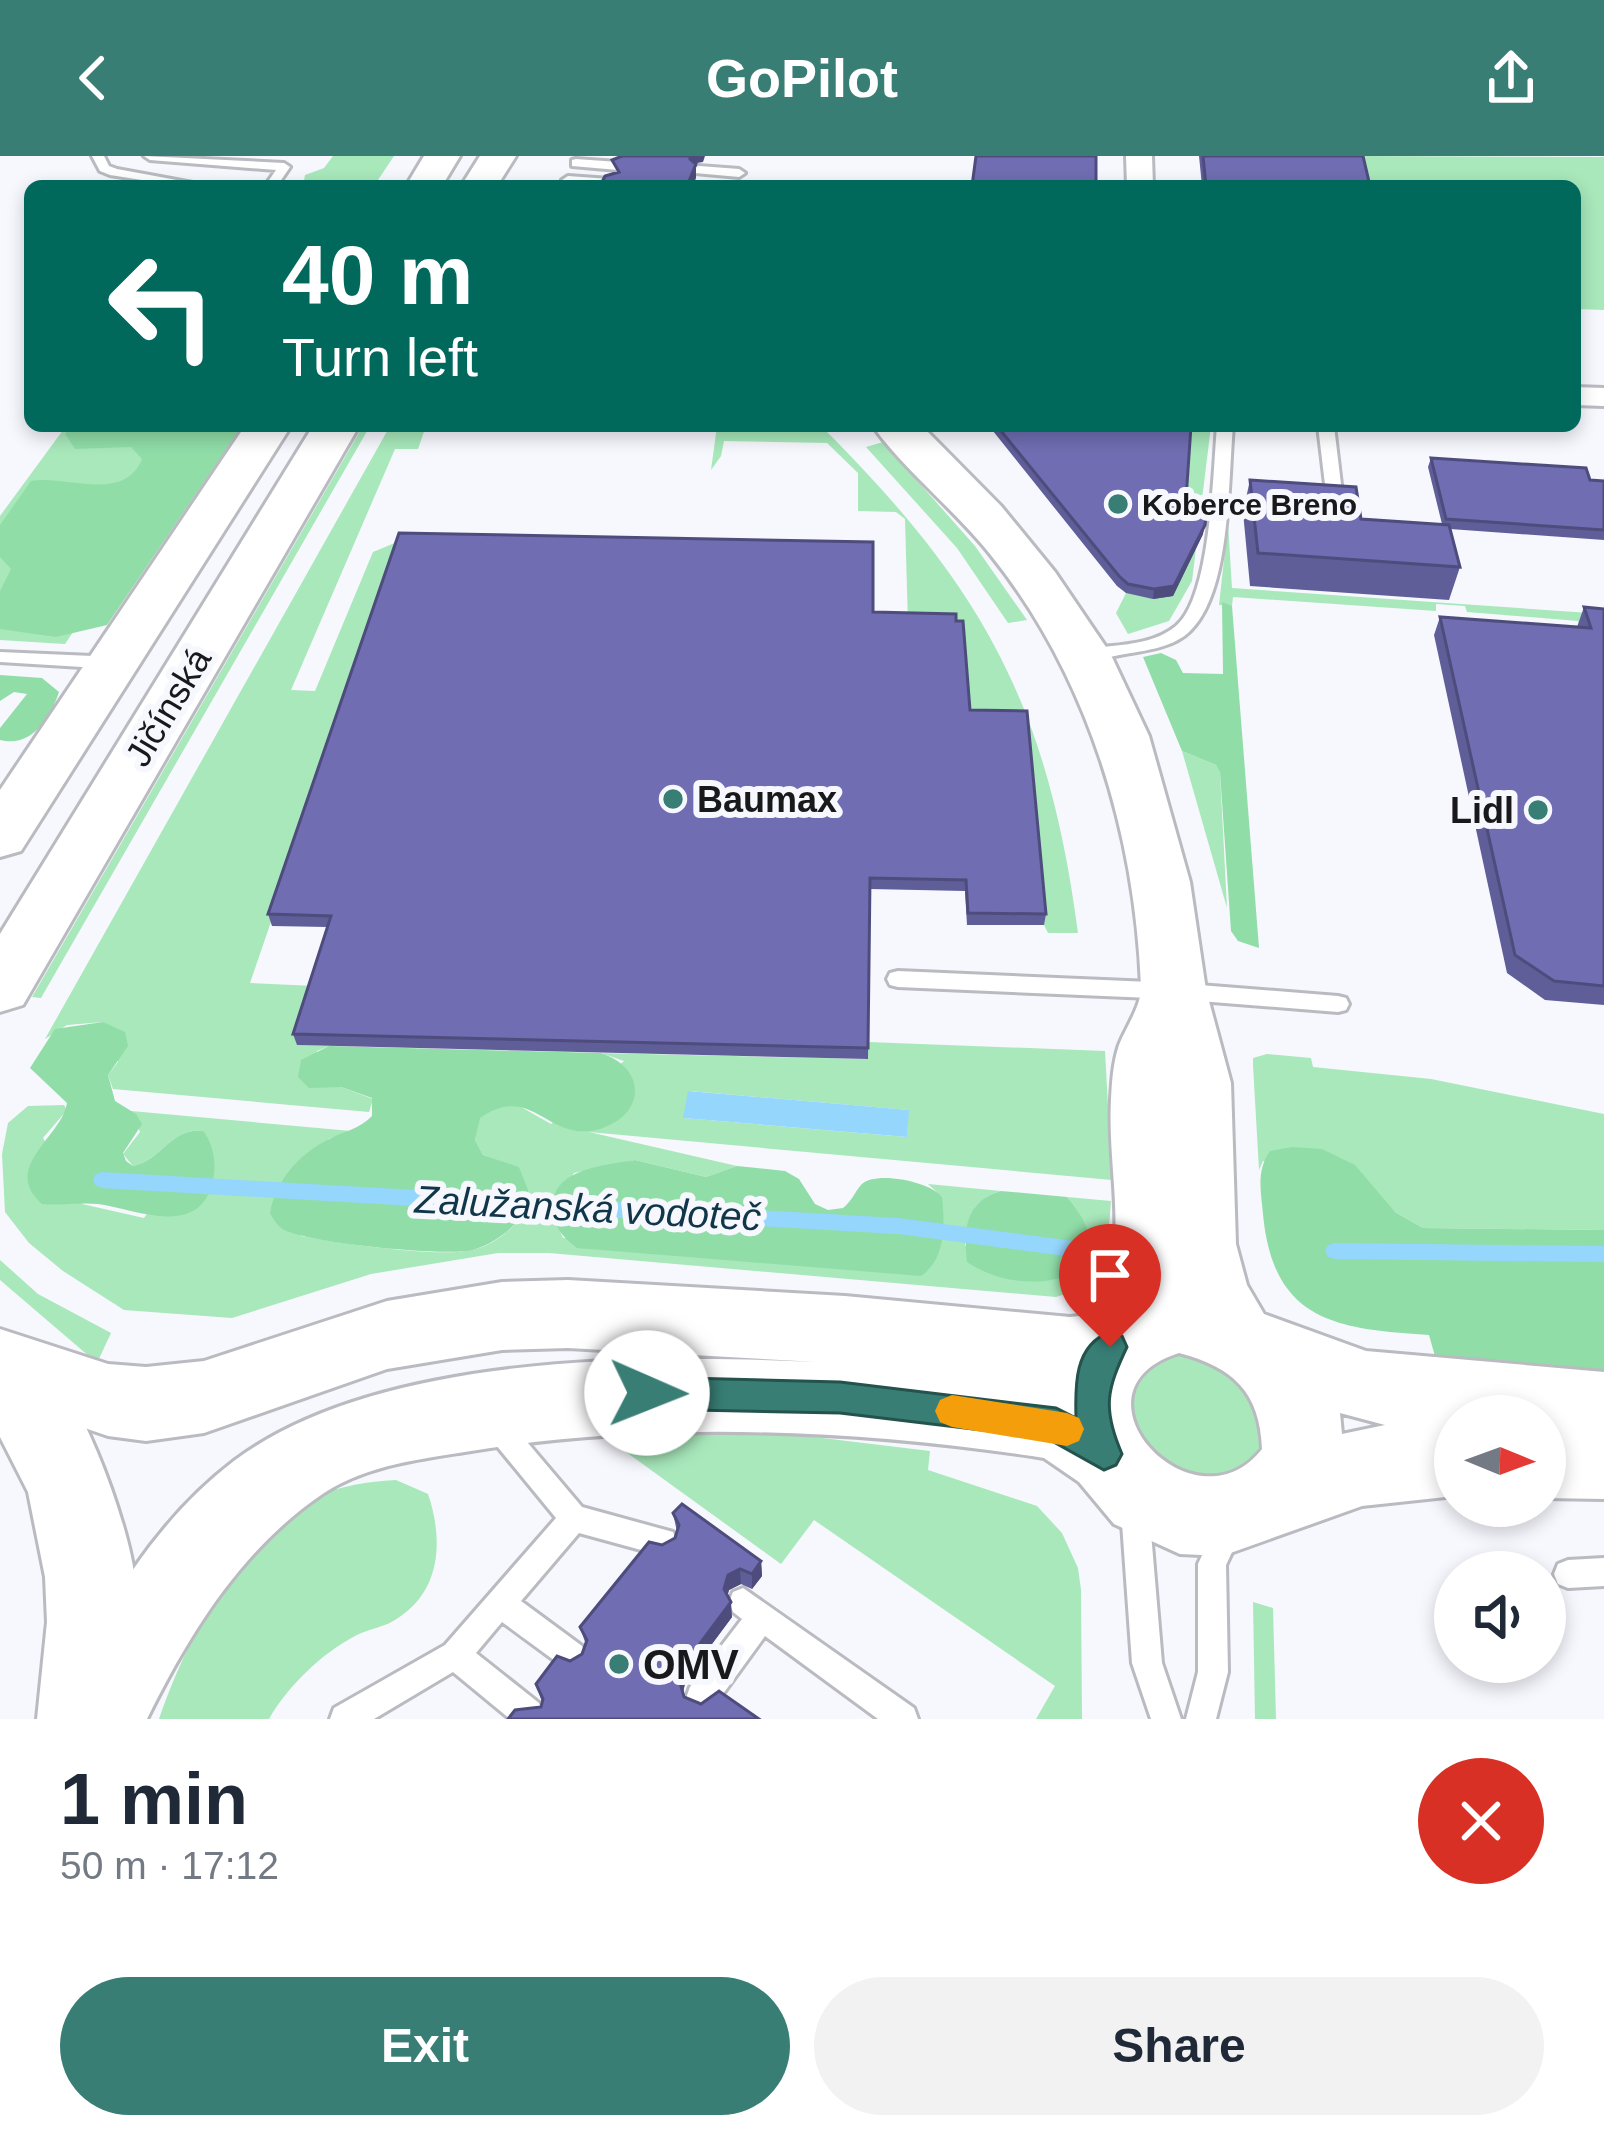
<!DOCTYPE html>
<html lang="en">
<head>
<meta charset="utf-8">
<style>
	body { margin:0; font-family:Helvetica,sans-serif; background:#f2f2f3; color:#1f2937; height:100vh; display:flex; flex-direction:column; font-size:45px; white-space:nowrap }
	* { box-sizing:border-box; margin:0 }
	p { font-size:39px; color:#747a83 }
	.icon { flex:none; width:66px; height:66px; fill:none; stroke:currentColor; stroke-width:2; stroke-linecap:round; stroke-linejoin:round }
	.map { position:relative; height:1563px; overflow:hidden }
	.side { display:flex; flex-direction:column; background:#fff; flex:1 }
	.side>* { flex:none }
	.banner { position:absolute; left:24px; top:24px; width:1557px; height:252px; border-radius:18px; box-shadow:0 6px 18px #0003; background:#00695c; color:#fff; overflow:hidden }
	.needle { width:78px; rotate:91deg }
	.tools { position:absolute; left:1434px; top:1239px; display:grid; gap:24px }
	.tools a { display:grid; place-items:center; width:132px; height:132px; border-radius:50%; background:#fff; box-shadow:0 6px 18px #0003; font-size:60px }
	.pin { position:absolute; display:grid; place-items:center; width:102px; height:102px; color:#fff; margin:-123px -51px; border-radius:50% 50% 50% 0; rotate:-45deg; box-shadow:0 0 12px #0007 }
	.pin .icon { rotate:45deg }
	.me { position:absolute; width:132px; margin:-66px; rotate:91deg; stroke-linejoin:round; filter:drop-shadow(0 0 9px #0008) }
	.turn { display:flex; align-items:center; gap:42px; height:252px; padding:0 60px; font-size:54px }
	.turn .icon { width:156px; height:156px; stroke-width:2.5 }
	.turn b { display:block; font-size:84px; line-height:102px }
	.round { display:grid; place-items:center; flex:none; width:126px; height:126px; border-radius:63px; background:#f2f2f3 }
	.head { display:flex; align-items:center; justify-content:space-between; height:204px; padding:0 60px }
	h1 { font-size:72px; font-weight:700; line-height:90px }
	.button { display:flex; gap:24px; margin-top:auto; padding:24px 60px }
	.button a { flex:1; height:138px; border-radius:72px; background:#387e75; color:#fff; font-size:48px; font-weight:700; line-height:138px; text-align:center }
	.button a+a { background:#f2f2f3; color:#1f2937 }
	header { display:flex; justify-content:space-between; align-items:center; height:156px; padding:0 60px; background:#387e75; color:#fff; font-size:54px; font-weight:700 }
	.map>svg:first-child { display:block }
	.green { fill:#a8e8bb; fill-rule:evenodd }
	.forest { fill:#90dda8 }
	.water { fill:#95d6fc }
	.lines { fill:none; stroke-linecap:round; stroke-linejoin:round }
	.stream { fill:#95d6fc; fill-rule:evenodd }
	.lane-casing { stroke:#babbc1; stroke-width:6 }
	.street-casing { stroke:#babbc1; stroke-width:6 }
	.secondary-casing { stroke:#babbc1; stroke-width:6 }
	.primary-casing { stroke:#babbc1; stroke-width:6 }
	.lane { fill:#fff; fill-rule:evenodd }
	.street { fill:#fff; fill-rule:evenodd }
	.secondary { fill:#fff; fill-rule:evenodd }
	.primary { fill:#fff; fill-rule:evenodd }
	.wall { fill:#605e99 }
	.shaded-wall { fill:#4e4c7d }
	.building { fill:#706db2; stroke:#4e4c7d; stroke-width:3 }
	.route { fill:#387e75; stroke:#24524c; stroke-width:3 }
	.slow { fill:#f59e0b }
	.poi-dot { fill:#387e75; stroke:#f7f7fe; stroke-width:4.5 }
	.labels { text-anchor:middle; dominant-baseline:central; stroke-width:12; stroke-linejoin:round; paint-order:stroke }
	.far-poi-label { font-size:30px; font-weight:bold; fill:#19191c; stroke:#f7f7fe; text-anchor:start }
	.street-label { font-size:36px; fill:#19191c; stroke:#f7f7fe }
	.poi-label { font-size:36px; font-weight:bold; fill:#19191c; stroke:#f7f7fe; text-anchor:start }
	.water-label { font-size:39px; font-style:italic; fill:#103649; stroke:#f7f7fe }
	.near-poi-label { font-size:42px; font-weight:bold; fill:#19191c; stroke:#f7f7fe; text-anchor:start }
</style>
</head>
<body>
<header><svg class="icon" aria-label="back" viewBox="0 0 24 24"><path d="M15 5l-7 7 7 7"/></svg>GoPilot<svg class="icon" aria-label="share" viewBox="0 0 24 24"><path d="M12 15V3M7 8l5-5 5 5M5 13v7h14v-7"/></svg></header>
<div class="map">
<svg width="1604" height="1563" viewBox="0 0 1604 1563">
	<rect width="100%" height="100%" fill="#f7f7fe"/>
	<path class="green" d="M333,0H394L374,30H303L305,19L324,12Z
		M1363,0L1604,1V154L1575,153V30H1370Z
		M66,270H212L65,488L0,484V360Z
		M363,270H370L41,842L32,841Z
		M390,270H426L418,293H395L291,534L315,535L373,396L402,384L250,827L316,830L298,889L329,890L317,895L309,931H341L373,943L369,956L113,933L108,919L118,906L103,866L67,869L45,883Z
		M717,270H821C983,431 1048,549 1078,777H1048L1044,769L1025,567L960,565L908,468L905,363L896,356L858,355V317L827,287L724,285L721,300L711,314Z
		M1190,270H1211L1192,425L1169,465L1128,478L1116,457L1126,437L1166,441L1179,427Z
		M883,286L975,390L1027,464L1008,467L957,392L866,291Z
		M1228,367L1232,432L1604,458L1580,470L1578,465L1467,456L1465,450L1436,448V455L1233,441L1232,450L1219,449Z
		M1182,595L1216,609L1220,617L1227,752Z
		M868,886L1105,895L1112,1024L589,976L737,1010L706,1021L635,1004L574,1017L553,1059L563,1082L941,1088L942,1041L928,1028L1001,1035C971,1043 968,1061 965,1090L1084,1109C1089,1079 1087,1064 1067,1041L1111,1045C1108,1089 1105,1127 1056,1141L549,1097H498L371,1118L232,1162L124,1154L63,1115L29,1087L5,1056L2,998L8,967L28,950L64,949L67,954L43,982L82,1048L144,1062L203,975C169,972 163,1004 133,1010L123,998L140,976L131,955L351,975L328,983L301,1080C337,1087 439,1102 472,1094C495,1089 510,1074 526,1057L519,1012L483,999L475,984L479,962L496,951L514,947L551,968L624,905L601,897L867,903ZM689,935L908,954L907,981L684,962Z
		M1267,898L1311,902L1313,911L1431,923L1604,958V1074L1423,1072L1395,1056L1263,1005L1259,1014L1253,909V902Z
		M0,1104L38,1138L111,1177L97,1207L0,1124Z
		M1176,1194L1223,1201L1271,1272L1255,1309L1215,1326L1165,1313L1132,1276L1129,1232L1139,1214Z
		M647,1261L930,1295L928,1314L1037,1350L1062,1377L1078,1412L1081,1434L1082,1563H1036L1055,1530L814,1364L781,1408L626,1296L622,1280L630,1267Z
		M396,1324L428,1338C443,1382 442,1434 398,1462C386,1471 368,1473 355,1480C322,1497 287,1531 269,1563H159C184,1490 240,1374 315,1341C342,1329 367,1326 396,1324Z
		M1253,1446L1273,1452L1276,1563H1255Z"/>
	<path class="forest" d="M71,270H242L107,469L56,481L0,473V435L11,413L0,401V369L31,325C65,318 124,348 142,303L131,291L75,293L65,278Z
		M1222,446L1232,450L1259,792L1238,785L1231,775L1220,617L1216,609L1182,595L1143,501L1161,497L1176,504L1183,517L1223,518Z
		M0,519L42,522L59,536C50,563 31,592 0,584V572L27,538L14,536L0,545Z
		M103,866L125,876L128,890L108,919L115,945L136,958L142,968L123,997L126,1005L133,1010C163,1004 169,972 203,975C212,985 216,1004 214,1018C205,1086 136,1053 98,1048C79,1046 60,1050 42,1048C0,1011 62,981 67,947L30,912L55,873Z
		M329,890L601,897C647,912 646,959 600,973C547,988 533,925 480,962L475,984L483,999L519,1011L528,1034L526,1057C510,1074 496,1087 473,1094C449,1101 301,1087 281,1072C276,1068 273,1062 270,1057C276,1024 299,998 329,983C345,975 359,973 372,960V942L341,931L309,932L298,921L301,904Z
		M1292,991L1322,993L1355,1009L1395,1056L1423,1072L1604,1074V1221L1438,1211L1429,1179C1337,1173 1273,1166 1263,1058C1261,1035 1256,1015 1270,995Z
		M635,1004L706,1021L737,1010L785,1015L799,1023L815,1048L828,1054L843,1052C852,1045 854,1037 861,1029C875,1014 931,1026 942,1041C945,1068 946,1103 921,1120L577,1092C562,1081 554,1071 553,1053C550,1012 607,1009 635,1004Z
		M1001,1035L1067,1041C1138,1123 1026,1147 967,1106C963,1073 966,1044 1001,1035Z"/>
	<path class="water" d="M688,935L909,954L907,981L683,962Z"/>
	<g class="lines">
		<path class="stream" d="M102,1016L898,1062L1073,1085L1080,1087L1083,1093L1080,1099L1073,1101L898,1078L102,1032L95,1029L93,1024L95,1019Z
			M1335,1087L1604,1090V1106L1335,1103L1328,1101L1325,1095L1328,1089Z"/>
		<defs>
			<path id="lane" d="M92,0H104L109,10L117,13L209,30H180L110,19L100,15Z
				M144,0L284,7L290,11L277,30H265L276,14L150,4Z
				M576,3L618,6L624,10L618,14L572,10V4Z
				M699,10L739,13L745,17L739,21L695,17V11Z
				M568,20L610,23L616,27L601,30L564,27L562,24Z
				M1217,270H1233C1228,325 1231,435 1190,475C1175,490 1150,494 1131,497C1113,500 1093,505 1076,503V495C1107,488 1150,492 1176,470C1211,441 1213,315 1217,270Z
				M1318,270H1334L1343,345L1335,350L1327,345Z
				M0,496L115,501L124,507L115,513L0,506Z
				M898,815L1174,827L1338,840L1346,842L1349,848L1346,854L1338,856L1174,843L898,831L890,829L887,823L890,817Z
				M496,1257L505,1260L582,1351L673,1376L677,1386L673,1396L663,1400L579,1377L521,1445L582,1490L587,1500L582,1510L572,1515L562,1510L502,1466L476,1497L539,1547L543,1558L541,1563H510L453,1516L374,1563H330L334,1552L445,1489L556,1362L487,1278L483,1269L487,1260Z
				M1135,1340L1145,1344L1149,1353L1162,1507L1181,1563H1151L1132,1507L1121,1353L1125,1344Z
				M1227,1363L1237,1367L1241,1377L1226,1409L1228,1516L1216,1563H1186L1198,1516V1408L1217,1367Z
				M1604,1402V1430L1568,1432L1558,1428L1554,1418L1558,1408L1568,1404Z
				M743,1432L914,1552L918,1563H878L765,1480L712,1553L701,1557L690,1553L686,1542L690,1531L742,1463L733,1456L729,1446L733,1436Z"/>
			<path id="street" d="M1126,0H1152L1153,30H1127Z
				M1575,231L1604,232V250L1575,249Z"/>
			<path id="secondary" d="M424,0H460L442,30H406Z
				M480,0H516L497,30H461Z
				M245,270H291L21,695L0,701V634Z
				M313,270H359L23,849L0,856V778Z
				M873,270H922L1001,350L1055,416L1110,497L1149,580L1190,726L1206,834L1231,927L1236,1088L1247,1129L1264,1158L1366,1195L1604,1216V1343L1545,1342V1260H1455V1340L1362,1350L1222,1400L1180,1398L1114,1368L1079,1326L1044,1302L1032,1300C847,1273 656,1265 471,1295C421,1303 367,1309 324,1337C242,1392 190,1476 147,1563H54C93,1468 151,1368 234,1305C376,1198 645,1198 817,1206L568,1192L502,1194L387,1213L204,1277L146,1285L108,1280L0,1243V1173L108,1208L146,1211L204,1205L387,1145L502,1126L568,1124L845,1140L1070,1161L1097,1158C1131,1086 1107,1019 1111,943C1112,925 1113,907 1119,889C1126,871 1142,849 1141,830C1135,676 1087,518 990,398C956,355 902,312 873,270ZM1179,1197C1233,1211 1260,1236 1262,1293C1194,1380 1059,1235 1179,1197ZM1340,1257L1385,1269L1342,1278Z"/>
			<path id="primary" d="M0,1177C8,1180 18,1182 26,1187C75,1216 130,1369 135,1425C140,1472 136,1517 131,1563H37L47,1466L45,1421L28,1336L0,1281Z"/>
		</defs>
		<use href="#lane" class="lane-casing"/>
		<use href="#street" class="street-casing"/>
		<use href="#secondary" class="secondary-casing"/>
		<use href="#primary" class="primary-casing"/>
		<use href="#lane" class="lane"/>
		<use href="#street" class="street"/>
		<use href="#secondary" class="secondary"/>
		<use href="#primary" class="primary"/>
	</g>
	<path class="wall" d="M1199,0H1363L1370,30H1202Z
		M989,270H1191L1186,343L1203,378L1173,440L1153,443L1126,437L1117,430Z
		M1431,302L1604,325V384L1450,373L1460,411L1449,444L1250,430L1243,356L1250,324L1361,363L1442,368L1428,311Z
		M1584,451L1604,453V849L1545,844L1507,817L1434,479L1440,461L1577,471Z
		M873,456L970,554L1046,758L1044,769H967L965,735L870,733L868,903L297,889L293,878L327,771L272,770L268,758Z
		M673,1357L761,1405L762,1420L752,1433L741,1428L729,1434L727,1440L732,1461L686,1523L683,1537L684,1541L701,1548L759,1563L541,1551L542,1546L536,1528L582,1498L586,1489L580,1471L662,1389L675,1382L677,1376Z"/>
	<path class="shaded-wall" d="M690,0H705L703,6L691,8Z
		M696,8V22L693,30H687Z
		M1205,369L1203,378L1173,440L1153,443L1154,433Z
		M761,1405L762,1420L752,1433V1418Z
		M740,1413L741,1428L729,1434L725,1448L724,1433L728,1419Z
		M731,1446L732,1461L686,1523L682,1540L680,1527L684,1509Z"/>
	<path class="building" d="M622,0H690V3L696,8L687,30H600L605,20L619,16L612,4Z
		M976,0H1096V30H972Z
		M1203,0H1363L1370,30H1206Z
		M997,270H1191L1186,343L1208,345L1205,369L1174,430L1154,433L1128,428L1119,420Z
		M1431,302L1586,312L1590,324L1604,325V374L1446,363Z
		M1250,324L1356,331L1361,363L1449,369L1460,411L1258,397Z
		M399,377L873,386V456L956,458V465H963L970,554L1027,555L1046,758L968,757L966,724L870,722L868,892L293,878L331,760L268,758Z
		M1584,451L1604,453V830L1554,825L1515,799L1440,461L1591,472Z
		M682,1348L761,1405L752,1418L740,1413L728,1419L724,1433L731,1446L684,1509L680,1527L684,1541L701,1548L719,1535L759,1563H508L515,1554L541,1551L543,1543L536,1528L557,1500L570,1505L582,1498L587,1484L580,1471L649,1386L662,1389L675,1382L679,1369L673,1357Z"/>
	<path class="route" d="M1110,1176L1122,1180L1127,1191C1107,1233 1102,1252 1122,1298L1116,1309L1104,1314L1050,1284L998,1276L840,1257L647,1253L635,1248L630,1237L635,1226L647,1221L840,1226L1056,1252L1076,1262C1075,1230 1074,1189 1110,1176Z"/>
	<path class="slow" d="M952,1239L1067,1257L1079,1262L1084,1273L1079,1285L1067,1290L952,1271L940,1266L935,1255L940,1244Z"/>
	<g class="poi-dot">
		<circle cx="1118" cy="348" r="12"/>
		<circle cx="673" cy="643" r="12"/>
		<circle cx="1538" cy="654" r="12"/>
		<circle cx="619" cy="1508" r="12"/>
	</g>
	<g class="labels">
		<g class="far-poi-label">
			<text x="1142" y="348">Koberce Breno</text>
		</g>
		<g class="street-label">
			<text transform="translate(168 551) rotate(-59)">Jičínská</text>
		</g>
		<g class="poi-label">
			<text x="697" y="643">Baumax</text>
			<text x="1514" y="654" text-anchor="end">Lidl</text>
		</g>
		<g class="water-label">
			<text transform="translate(588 1052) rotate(3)">Zalužanská vodoteč</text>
		</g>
		<g class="near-poi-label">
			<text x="643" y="1508">OMV</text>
		</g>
	</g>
</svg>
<div class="tools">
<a><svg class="needle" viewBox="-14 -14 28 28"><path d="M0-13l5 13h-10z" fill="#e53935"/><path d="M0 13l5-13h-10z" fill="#747a83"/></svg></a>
<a><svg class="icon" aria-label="sound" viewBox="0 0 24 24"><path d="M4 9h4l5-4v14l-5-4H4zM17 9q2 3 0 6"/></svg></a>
</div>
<div class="pin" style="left:1110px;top:1191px;background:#d93025"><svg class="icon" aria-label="arrive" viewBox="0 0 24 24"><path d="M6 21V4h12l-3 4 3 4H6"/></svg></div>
<svg class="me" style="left:647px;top:1237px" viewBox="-20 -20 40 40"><circle r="19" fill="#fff"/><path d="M0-13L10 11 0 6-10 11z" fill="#387e75"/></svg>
<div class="banner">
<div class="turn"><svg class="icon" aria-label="left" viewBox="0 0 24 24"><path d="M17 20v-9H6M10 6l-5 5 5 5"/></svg><div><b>40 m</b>Turn left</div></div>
</div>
</div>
<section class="side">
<div class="head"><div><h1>1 min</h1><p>50 m · 17:12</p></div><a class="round" style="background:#d93025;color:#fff"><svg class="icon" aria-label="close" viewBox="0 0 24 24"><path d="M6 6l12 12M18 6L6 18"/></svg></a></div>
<div class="button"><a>Exit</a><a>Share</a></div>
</section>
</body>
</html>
